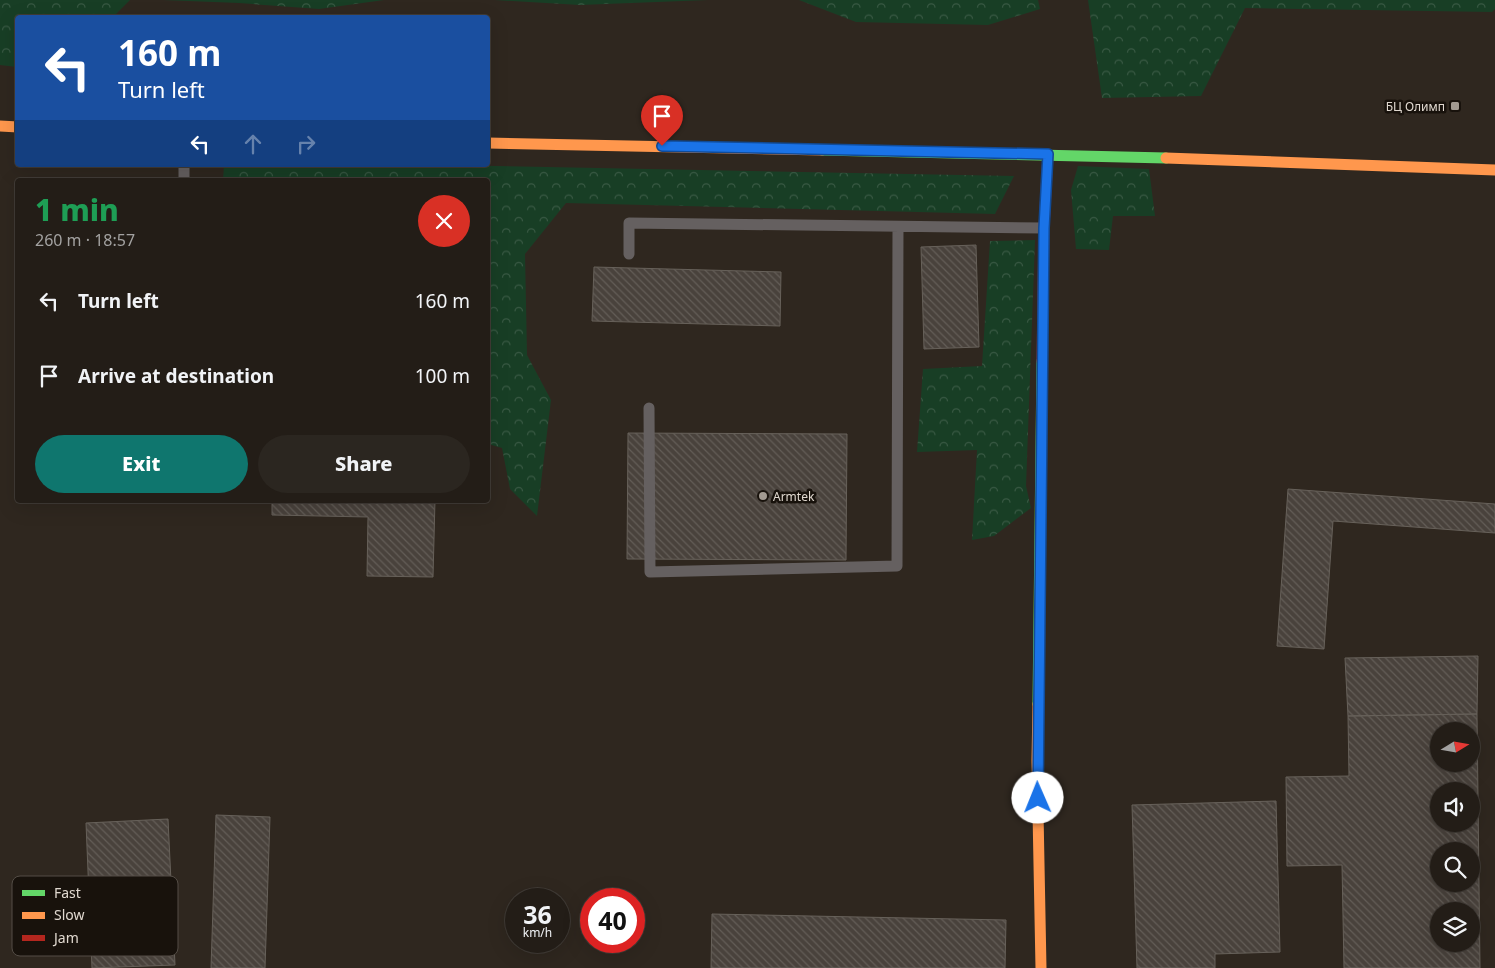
<!DOCTYPE html>
<html lang="en">
<head>
<meta charset="utf-8">
<style>
	body { margin:0; font-family:"Noto Sans",sans-serif; background:#2b2620; color:#f1f3f6; height:100vh; display:flex; flex-direction:column; font-size:19px; white-space:nowrap }
	* { box-sizing:border-box; margin:0 }
	p { font-size:16px; color:#a3a2a1 }
	.icon { flex:none; width:28px; height:28px; fill:none; stroke:currentColor; stroke-width:2; stroke-linecap:round; stroke-linejoin:round }
	.map { position:relative; flex:1; overflow:hidden }
	.panel { position:absolute; left:15px; top:178px; width:475px; height:325px; display:flex; flex-direction:column; background:#231d17; border-radius:5px; box-shadow:0 5px 20px #0002,0 0 0 1px #403b36 }
	.panel>* { flex:none }
	.top-card { position:absolute; left:15px; top:15px; width:475px; height:152px; border-radius:5px; box-shadow:0 5px 20px #0002,0 0 0 1px #403b36; background:#1a4fa0; color:#fff; overflow:hidden }
	.needle { width:32px; rotate:79deg }
	.controls { position:absolute; left:1430px; top:722px; display:grid; gap:10px }
	.controls a { display:grid; place-items:center; width:50px; height:50px; border-radius:50%; background:#231d17; box-shadow:0 5px 20px #0002,0 0 0 1px #403b36; font-size:25px }
	.speed { position:absolute; left:505px; top:888px; display:flex; gap:10px; font-size:25px; font-weight:700; text-align:center }
	.speed>* { display:grid; place-content:center; width:65px; height:65px; border-radius:50%; background:#231d17; box-shadow:0 5px 20px #0002,0 0 0 1px #403b36; line-height:1 }
	.speed small { font-size:12px; font-weight:400 }
	.speed .limit { border:8px solid #d22; background:#fff; color:#111 }
	.pin { position:absolute; display:grid; place-items:center; width:42px; height:42px; color:#fff; margin:-51px -21px; border-radius:50% 50% 50% 0; rotate:-45deg; box-shadow:0 0 5px #0007 }
	.pin .icon { rotate:45deg }
	.me { position:absolute; width:55px; margin:-28px; rotate:359deg; stroke-linejoin:round; filter:drop-shadow(0 0 4px #0008) }
	.turn { display:flex; align-items:center; gap:18px; height:105px; padding:0 20px; font-size:22px }
	.turn .icon { width:65px; height:65px; stroke-width:2.5 }
	.turn b { display:block; font-size:35px; line-height:42px }
	.lanes { display:flex; align-items:center; height:48px; padding:0 20px; background:#0003; justify-content:center; gap:25px; direction:ltr }
	.lanes .off { opacity:.35 }
	.round { display:grid; place-items:center; flex:none; width:52px; height:52px; border-radius:26px; background:#2b2620 }
	.head { display:flex; align-items:center; justify-content:space-between; height:85px; padding:0 20px }
	h1 { font-size:30px; font-weight:800; line-height:38px; color:#1e9e55 }
	.action { display:flex; gap:10px; margin-top:auto; padding:10px 20px }
	.action a { flex:1; height:58px; border-radius:30px; background:#0f766e; color:#fff; font-size:20px; font-weight:800; line-height:58px; text-align:center }
	.action a+a { background:#2b2620; color:#f1f3f6 }
	ul { padding:0; list-style:none }
	li { display:flex; align-items:center; gap:15px; height:75px; padding:0 20px }
	li div { flex:1 }
	li b { display:block; font-size:19px }
	li em { font-style:normal }
	.map>svg:first-child { display:block }
	.forest { fill:url(#forest-crowns) }
	.building { fill:url(#building-back-hatch); stroke:#67615a; fill-rule:evenodd }
	.lines { fill:none; stroke-linecap:round; stroke-linejoin:round }
	.lane { stroke:#656060; stroke-width:11 }
	.fast { stroke:#63d668; stroke-width:11 }
	.slow { stroke:#ff974d; stroke-width:11 }
	.jam { stroke:#b3261e; stroke-width:11 }
	.route-casing { stroke:#114b97; stroke-width:12 }
	.route { stroke:#1a73e8; stroke-width:9 }
	.poi-dot { fill:#a29a91; stroke:#18120c; stroke-width:2 }
	.labels { text-anchor:middle; dominant-baseline:central; stroke-width:5; stroke-linejoin:round; paint-order:stroke }
	.poi-label { font-size:12px; fill:#e0d8cf; stroke:#18120c; text-anchor:end }
	.key { fill:#18120c; stroke:#544d46; stroke-width:1 }
	.key-label { font-size:14px; fill:#e0d8cf }
</style>
</head>
<body>
<div class="map">
<svg width="1495" height="968" viewBox="0 0 1495 968">
	<defs>
		<pattern id="forest-crowns" width="20" height="18" patternUnits="userSpaceOnUse" patternTransform="scale(1.25)"><rect width="20" height="18" fill="#183e25"/><path d="M2 6a3 3 0 1 1 6 0M12 15a3 3 0 1 1 6 0" fill="none" stroke="#395944"/></pattern>
		<pattern id="building-back-hatch" width="6" height="6" patternUnits="userSpaceOnUse" patternTransform="scale(1.25)"><rect width="6" height="6" fill="#49423c"/><path d="M-1 5l2 2M0 0l6 6M5-1l2 2" fill="none" stroke="#635d57"/></pattern>
	</defs>
	<rect width="100%" height="100%" fill="#2f271f"/>
	<path class="forest" d="M0,0H130L113,17L18,18L17,67L0,65Z
		M163,0H384L319,9L239,3Z
		M495,0H708L580,5Z
		M799,0H1038L1040,9L988,25L856,22Z
		M1088,0H1495V9L1492,12L1245,8L1201,96L1102,98Z
		M224,165H442L1014,176L995,214L566,203L525,254L527,355L551,400L537,516L510,489L502,448L488,444V180H223Z
		M1078,166L1149,169L1155,216H1113L1109,250L1076,249L1071,190Z
		M1035,240L1026,486L1031,508L994,536L972,540L977,450L917,452L923,369L982,366L990,241Z"/>
	<path class="building" d="M976,245L979,347L924,349L921,247Z
		M594,267L781,272L780,326L592,321Z
		M628,433L847,434L846,560L627,559Z
		M1288,489L1495,504V533L1333,521L1324,649L1277,646Z
		M272,500H435L433,577L367,576L368,517L272,515Z
		M1478,656L1477,714L1348,716L1345,658Z
		M1477,714L1480,968H1344L1342,865L1287,866L1286,777L1349,776L1348,716ZM1439,731H1471V764H1439ZM1439,791H1471V824H1439ZM1439,851H1471V884H1439ZM1439,911H1471V944H1439Z
		M1276,801L1280,952L1215,954V968H1137L1132,805Z
		M216,815L270,817L265,968H211Z
		M168,819L175,965L92,968L86,823Z
		M712,914L1006,920L1005,968H711Z"/>
	<g class="lines">
		<path class="lane" d="M184,180V165
			M629,254V223L1044,228
			M649,408L650,572L897,566L898,227"/>
		<path class="fast" d="M822,150L1166,158
			M1038,704L1042,361"/>
		<path class="slow" d="M0,126L18,127
			M488,143L822,150
			M1166,158L1495,170
			M1038,704L1037,760L1041,968"/>
		<path class="jam" d="M1042,361L1044,228L1048,154"/>
	</g>
	<g class="lines">
		<defs>
			<path id="route" d="M662,146L1048,154L1044,228L1038,798"/>
		</defs>
		<use href="#route" class="route-casing"/>
		<use href="#route" class="route"/>
	</g>
	<g class="poi-dot">
		<rect x="1450" y="101" width="10" height="10" rx="2.5"/>
		<circle cx="763" cy="496" r="5"/>
	</g>
	<g class="labels">
		<g class="poi-label">
			<text x="1445" y="106">БЦ Олимп</text>
			<text x="773" y="496" text-anchor="start">Armtek</text>
		</g>
	</g>
	<rect x="12" y="876" width="166" height="80" rx="8" class="key"/>
	<rect x="22" y="890" width="23" height="6" fill="#63d668"/>
	<rect x="22" y="912" width="23" height="7" fill="#ff974d"/>
	<rect x="22" y="935" width="23" height="6" fill="#b3261e"/>
	<g class="key-label">
		<text x="54" y="898">Fast</text>
		<text x="54" y="920">Slow</text>
		<text x="54" y="943">Jam</text>
	</g>
</svg>
<div class="controls">
<a><svg class="needle" viewBox="-14 -14 28 28"><path d="M0-13l5 13h-10z" fill="#e53935"/><path d="M0 13l5-13h-10z" fill="#a3a2a1"/></svg></a>
<a><svg class="icon" aria-label="sound" viewBox="0 0 24 24"><path d="M4 9h4l5-4v14l-5-4H4zM17 9q2 3 0 6"/></svg></a>
<a><svg class="icon" aria-label="search" viewBox="0 0 24 24"><circle cx="10" cy="10" r="6"/><path d="M15 15l6 6"/></svg></a>
<a><svg class="icon" aria-label="layers" viewBox="0 0 24 24"><path d="M12 4l9 5-9 5-9-5zM3 14l9 5 9-5"/></svg></a>
</div>
<div class="speed"><div>36<small>km/h</small></div><div class="limit">40</div></div>
<div class="pin" style="left:662px;top:146px;background:#d93025"><svg class="icon" aria-label="arrive" viewBox="0 0 24 24"><path d="M6 21V4h12l-3 4 3 4H6"/></svg></div>
<svg class="me" style="left:1038px;top:798px" viewBox="-20 -20 40 40"><circle r="19" fill="#fff"/><path d="M0-13L10 11 0 6-10 11z" fill="#1a73e8"/></svg>
<div class="top-card">
<div class="turn"><svg class="icon" aria-label="left" viewBox="0 0 24 24"><path d="M17 20v-9H6M10 6l-5 5 5 5"/></svg><div><b>160 m</b>Turn left</div></div>
<div class="lanes"><svg class="icon" aria-label="left" viewBox="0 0 24 24"><path d="M17 20v-9H6M10 6l-5 5 5 5"/></svg><svg class="icon off" aria-label="ahead" viewBox="0 0 24 24"><path d="M12 20V5M6 11l6-6 6 6"/></svg><svg class="icon off" aria-label="right" viewBox="0 0 24 24"><path d="M7 20v-9h11M14 6l5 5-5 5"/></svg></div>
</div>
<section class="panel">
<div class="head"><div><h1>1 min</h1><p>260 m · 18:57</p></div><a class="round" style="background:#d93025;color:#fff"><svg class="icon" aria-label="close" viewBox="0 0 24 24"><path d="M6 6l12 12M18 6L6 18"/></svg></a></div>
<ul>
<li><svg class="icon" aria-label="left" viewBox="0 0 24 24"><path d="M17 20v-9H6M10 6l-5 5 5 5"/></svg><div><b>Turn left</b></div><em>160 m</em></li>
<li><svg class="icon" aria-label="arrive" viewBox="0 0 24 24"><path d="M6 21V4h12l-3 4 3 4H6"/></svg><div><b>Arrive at destination</b></div><em>100 m</em></li>
</ul>
<div class="action"><a>Exit</a><a>Share</a></div>
</section>
</div>
</body>
</html>
